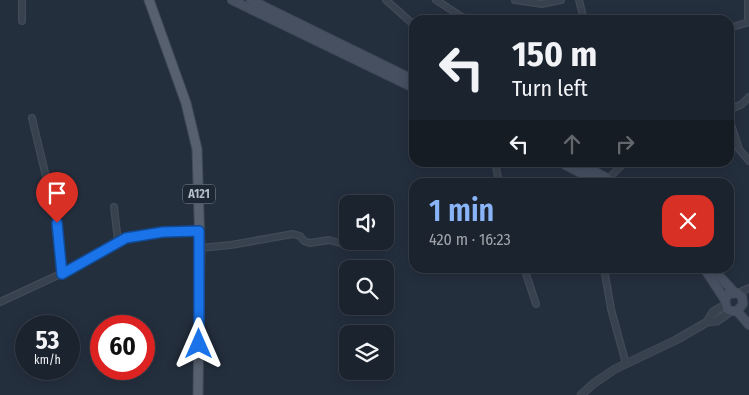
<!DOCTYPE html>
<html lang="en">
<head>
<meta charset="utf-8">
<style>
	body { margin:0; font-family:"Fira Sans Condensed",sans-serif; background:#242b36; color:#f1f3f6; height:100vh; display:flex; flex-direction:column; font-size:19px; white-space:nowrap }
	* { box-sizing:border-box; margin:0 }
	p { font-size:16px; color:#a0a4aa }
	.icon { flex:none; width:28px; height:28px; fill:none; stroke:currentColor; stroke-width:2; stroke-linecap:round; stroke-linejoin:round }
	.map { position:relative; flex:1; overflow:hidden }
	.sheet { position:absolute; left:409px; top:178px; width:325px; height:95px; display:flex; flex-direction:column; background:#1b232e; border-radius:15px; box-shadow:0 2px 12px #0003,0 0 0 1px #39404a }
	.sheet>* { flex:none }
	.top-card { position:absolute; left:409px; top:15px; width:325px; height:152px; border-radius:15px; box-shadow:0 2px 12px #0003,0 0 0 1px #39404a; background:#1b232e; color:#f1f3f6; overflow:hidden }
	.buttons { position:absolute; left:339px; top:195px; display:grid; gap:10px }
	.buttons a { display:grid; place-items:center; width:55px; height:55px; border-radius:10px; background:#1b232e; box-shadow:0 2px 12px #0003,0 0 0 1px #39404a; font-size:25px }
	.speed { position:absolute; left:15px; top:315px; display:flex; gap:10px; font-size:25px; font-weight:700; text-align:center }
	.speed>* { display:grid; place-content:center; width:65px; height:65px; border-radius:50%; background:#1b232e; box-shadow:0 2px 12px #0003,0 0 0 1px #39404a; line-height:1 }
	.speed small { font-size:12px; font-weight:400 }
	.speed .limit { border:8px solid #d22; background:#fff; color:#111 }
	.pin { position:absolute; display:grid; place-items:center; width:42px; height:42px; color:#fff; margin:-51px -21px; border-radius:50% 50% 50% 0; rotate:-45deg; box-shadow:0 0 5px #0007 }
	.pin .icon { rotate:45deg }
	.me { position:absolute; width:55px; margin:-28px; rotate:0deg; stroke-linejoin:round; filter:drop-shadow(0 0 4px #0008) }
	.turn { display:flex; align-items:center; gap:18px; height:105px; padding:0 20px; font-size:22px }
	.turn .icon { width:65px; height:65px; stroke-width:2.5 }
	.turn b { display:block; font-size:35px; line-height:42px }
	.lanes { display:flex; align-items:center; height:48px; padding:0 20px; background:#0003; justify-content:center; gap:25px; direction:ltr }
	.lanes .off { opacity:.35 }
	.round { display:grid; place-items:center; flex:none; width:52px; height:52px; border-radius:15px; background:#242b36 }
	.head { display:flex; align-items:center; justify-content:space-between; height:85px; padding:0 20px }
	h1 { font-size:30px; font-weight:600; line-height:38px; color:#8ab4f8 }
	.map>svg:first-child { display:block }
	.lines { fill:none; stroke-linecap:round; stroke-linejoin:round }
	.minor-casing { stroke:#414a57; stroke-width:8 }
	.tertiary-casing { stroke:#414a57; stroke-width:9 }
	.secondary-casing { stroke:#414a57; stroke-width:10 }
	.primary-casing { stroke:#414a57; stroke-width:11 }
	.minor { stroke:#38414e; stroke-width:5.5 }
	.tertiary { stroke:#38414e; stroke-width:7 }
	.secondary { stroke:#465061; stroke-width:8 }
	.primary { stroke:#56606e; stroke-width:9 }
	.route-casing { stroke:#114b97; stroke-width:12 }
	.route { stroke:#1a73e8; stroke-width:9 }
	.labels { text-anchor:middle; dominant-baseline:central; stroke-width:5; stroke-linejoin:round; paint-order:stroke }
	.shield { fill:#1d2633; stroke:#878f9c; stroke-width:1 }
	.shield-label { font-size:12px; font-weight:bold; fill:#b4bcc9 }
</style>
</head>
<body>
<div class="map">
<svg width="749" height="395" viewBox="0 0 749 395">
	<rect width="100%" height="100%" fill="#242f3e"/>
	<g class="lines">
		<defs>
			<path id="minor" d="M22,0V21
				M386,0L414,25
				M436,0L462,17L472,20
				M515,0L542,4L561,0
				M579,0L584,20
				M748,0V22
				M729,28L749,22
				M729,110L742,104L749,97
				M32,118L57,223L62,274
				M729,118L739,149L749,161
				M495,162L499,182
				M608,179L625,162
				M114,207L118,241
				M200,248L231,245L293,234L300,236L304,241L310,243L329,240L347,245
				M524,268L536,304
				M604,268L611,309L626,364
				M738,293L749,288
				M0,302L67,271L126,238L163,232L199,231"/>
			<path id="tertiary" d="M707,322L713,312L725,305
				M581,395L593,384L615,369L676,340L707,322L717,321L731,311"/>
			<path id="secondary" d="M232,0L414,88
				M251,0L414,80
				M560,162L598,182
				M577,162L614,182
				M704,268L725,300L727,309L731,311H737L743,304L742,297L738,293L728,294L725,300
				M712,268L734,292
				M737,311L749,325"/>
			<path id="primary" d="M149,0L186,103L197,149L200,248L198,395"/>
		</defs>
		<use href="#minor" class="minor-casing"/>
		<use href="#tertiary" class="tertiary-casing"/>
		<use href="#secondary" class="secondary-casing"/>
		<use href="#primary" class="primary-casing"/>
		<use href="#minor" class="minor"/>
		<use href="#tertiary" class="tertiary"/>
		<use href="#secondary" class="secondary"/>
		<use href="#primary" class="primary"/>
	</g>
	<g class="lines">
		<defs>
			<path id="route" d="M57,223L62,274L126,238L163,232L199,231V344"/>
		</defs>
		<use href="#route" class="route-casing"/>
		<use href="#route" class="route"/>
	</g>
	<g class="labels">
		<rect class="shield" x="183" y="184.5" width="32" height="19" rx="4"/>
		<g class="shield-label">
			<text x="199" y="194">A121</text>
		</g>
	</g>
</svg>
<div class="buttons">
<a><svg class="icon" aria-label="sound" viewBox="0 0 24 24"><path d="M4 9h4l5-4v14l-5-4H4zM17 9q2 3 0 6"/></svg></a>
<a><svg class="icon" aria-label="search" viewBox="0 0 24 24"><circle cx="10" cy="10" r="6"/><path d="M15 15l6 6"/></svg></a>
<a><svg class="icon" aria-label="layers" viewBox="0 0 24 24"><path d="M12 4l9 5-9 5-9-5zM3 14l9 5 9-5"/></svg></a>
</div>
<div class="speed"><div>53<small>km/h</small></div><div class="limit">60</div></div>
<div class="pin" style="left:57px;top:223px;background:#d93025"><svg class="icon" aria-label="arrive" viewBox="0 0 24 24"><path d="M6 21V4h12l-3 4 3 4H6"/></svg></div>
<svg class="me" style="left:199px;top:344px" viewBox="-20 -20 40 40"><path d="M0-17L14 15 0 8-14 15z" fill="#1a73e8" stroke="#fff" stroke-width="4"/></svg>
<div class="top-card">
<div class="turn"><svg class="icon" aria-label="left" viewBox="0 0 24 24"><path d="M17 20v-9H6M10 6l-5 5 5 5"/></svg><div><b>150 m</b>Turn left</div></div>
<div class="lanes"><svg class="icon" aria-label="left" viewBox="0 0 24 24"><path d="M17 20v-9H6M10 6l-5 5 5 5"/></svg><svg class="icon off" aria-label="ahead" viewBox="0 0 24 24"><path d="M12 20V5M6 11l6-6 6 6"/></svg><svg class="icon off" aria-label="right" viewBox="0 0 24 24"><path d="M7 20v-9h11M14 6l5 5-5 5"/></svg></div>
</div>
<section class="sheet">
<div class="head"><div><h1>1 min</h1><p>420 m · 16:23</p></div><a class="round" style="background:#d93025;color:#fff"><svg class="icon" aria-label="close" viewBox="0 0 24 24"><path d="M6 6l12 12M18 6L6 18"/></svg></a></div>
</section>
</div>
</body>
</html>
